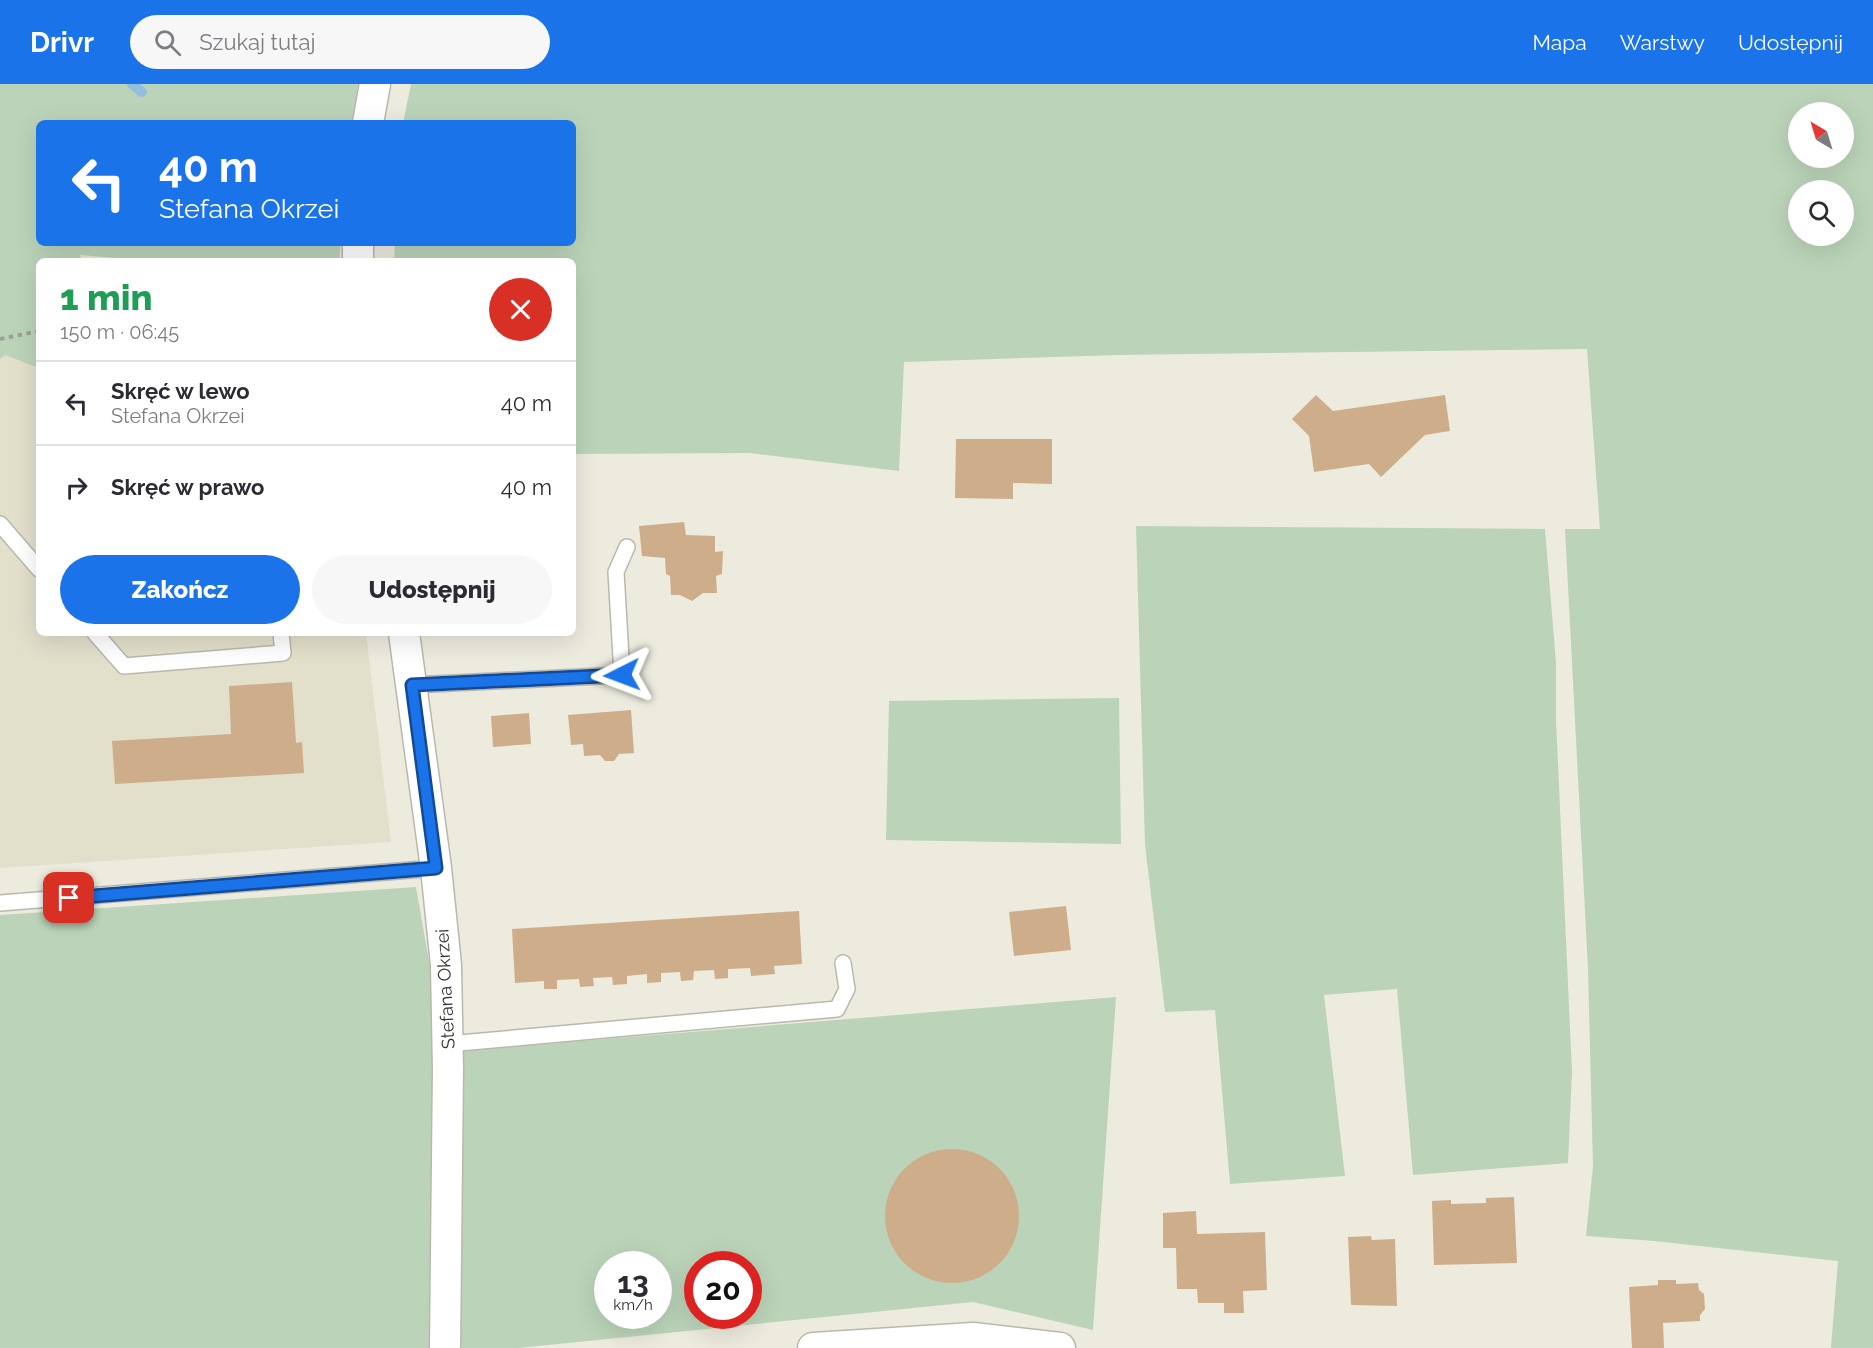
<!DOCTYPE html>
<html lang="pl">
<head>
<meta charset="utf-8">
<style>
	body { margin:0; font-family:Raleway,sans-serif; background:#f7f7f7; color:#2b2b33; height:100vh; display:flex; flex-direction:column; font-size:22px; white-space:nowrap }
	* { box-sizing:border-box; margin:0 }
	p { font-size:20px; color:#7c7c81 }
	.icon { flex:none; width:33px; height:33px; fill:none; stroke:currentColor; stroke-width:2; stroke-linecap:round; stroke-linejoin:round }
	.map { position:relative; flex:1; overflow:hidden }
	.sheet { position:absolute; left:36px; top:174px; width:540px; height:378px; display:flex; flex-direction:column; background:#fff; border-radius:9px; box-shadow:0 6px 24px #0002 }
	.sheet>* { flex:none }
	.hud { position:absolute; left:36px; top:36px; width:540px; height:126px; border-radius:9px; box-shadow:0 6px 24px #0002; background:#1a73e8; color:#fff; overflow:hidden }
	.needle { width:39px; rotate:322deg }
	.controls { position:absolute; left:1788px; top:18px; display:grid; gap:12px }
	.controls a { display:grid; place-items:center; width:66px; height:66px; border-radius:50%; background:#fff; box-shadow:0 6px 24px #0002; font-size:30px }
	.speed { position:absolute; left:594px; top:1167px; display:flex; gap:12px; font-size:30px; font-weight:700; text-align:center }
	.speed>* { display:grid; place-content:center; width:78px; height:78px; border-radius:50%; background:#fff; box-shadow:0 6px 24px #0002; line-height:1 }
	.speed small { font-size:15px; font-weight:400 }
	.speed .limit { border:9px solid #d22; background:#fff; color:#111 }
	.pin { position:absolute; display:grid; place-items:center; width:51px; height:51px; color:#fff; margin:-26px; border-radius:12px; box-shadow:0 3px 9px #0006 }
	.me { position:absolute; width:66px; margin:-33px; rotate:267deg; stroke-linejoin:round; filter:drop-shadow(0 0 4px #0008) }
	.turn { display:flex; align-items:center; gap:21px; height:126px; padding:0 24px; font-size:27px }
	.turn .icon { width:78px; height:78px; stroke-width:2.5 }
	.turn b { display:block; font-size:42px; line-height:51px }
	.round { display:grid; place-items:center; flex:none; width:63px; height:63px; border-radius:32px; background:#f7f7f7 }
	.summary { display:flex; align-items:center; justify-content:space-between; height:102px; padding:0 24px }
	h1 { font-size:36px; font-weight:800; line-height:45px; color:#1e9e55 }
	.button { display:flex; gap:12px; margin-top:auto; padding:12px 24px }
	.button a { flex:1; height:69px; border-radius:36px; background:#1a73e8; color:#fff; font-size:24px; font-weight:800; line-height:69px; text-align:center }
	.button a+a { background:#f7f7f7; color:#2b2b33 }
	ul { padding:0; list-style:none }
	li { display:flex; align-items:center; gap:18px; height:84px; padding:0 24px; border-top:2px solid #e1e1e2 }
	li div { flex:1 }
	li b { display:block; font-size:22px }
	li em { font-style:normal }
	header { display:flex; align-items:center; gap:36px; box-sizing:border-box; height:84px; padding:0 30px; background:#1a73e8; color:#fff }
	header strong { font-size:28px }
	nav { display:flex; gap:33px; margin-inline-start:auto; font-size:21px }
	.search { width:420px; height:54px; background:#f7f7f7; display:flex; align-items:center; gap:15px; box-sizing:border-box; padding:0 21px; border-radius:33px; color:#7c7c81; font-size:22px }
	.map>svg:first-child { display:block }
	.built { fill:#e2dfcb }
	.green { fill:#bbd4b9; fill-rule:evenodd }
	.lines { fill:none; stroke-linecap:round; stroke-linejoin:round }
	.stream { stroke:#94bfdc; stroke-width:10 }
	.building { fill:#ceae8a }
	.lane-casing { stroke:#bab8ac; stroke-width:18 }
	.street-casing { stroke:#bab8ac; stroke-width:33 }
	.path { stroke:#a1a096; stroke-width:4; stroke-dasharray:4.5 4.5; stroke-linecap:butt }
	.lane { stroke:#fff; stroke-width:15 }
	.street { stroke:#fff; stroke-width:30 }
	.route-casing { stroke:#114b97; stroke-width:15 }
	.route { stroke:#1a73e8; stroke-width:10 }
	.labels { text-anchor:middle; dominant-baseline:central; stroke-width:6; stroke-linejoin:round; paint-order:stroke }
	.street-label { font-size:18px; fill:#33322d; stroke:#fff }
</style>
</head>
<body>
<header>
<strong>Drivr</strong>
<div class="search"><svg class="icon" aria-label="search" viewBox="0 0 24 24"><circle cx="10" cy="10" r="6"/><path d="M15 15l6 6"/></svg>Szukaj tutaj</div>
<nav><a>Mapa</a><a>Warstwy</a><a>Udostępnij</a></nav>
</header>
<div class="map">
<svg width="1873" height="1264" viewBox="0 0 1873 1264">
	<rect width="100%" height="100%" fill="#edebde"/>
	<path class="built" d="M39,252V549H366L391,758L0,784V256Z"/>
	<path class="green" d="M0,0H358L354,39H39V159H341L339,177H150L80,171L82,177H39V284L5,271L0,275Z
		M411,0H1873V1264H1831L1838,1177L1654,1157L1586,1152L1593,1082L1588,885L1565,445H1600L1587,265L1116,271L904,278L899,387L749,369L573,370V177H394L395,159H573V39H403ZM1798,28H1844V74H1798ZM1798,106H1844V152H1798Z
		M1136,442L1545,445L1556,579V636L1572,988L1568,1079L1413,1091L1397,905L1324,911L1345,1092L1230,1100L1215,926L1165,928L1145,761Z
		M1119,614L1121,760L886,756L889,617Z
		M416,803L448,985L445,1264H0V831Z
		M1116,913L1093,1246L973,1218L518,1264H455L459,967ZM608,1180H658V1232H608ZM698,1180H748V1232H698Z"/>
	<g class="lines">
		<path class="stream" d="M132,0L142,8"/>
	</g>
	<path class="building" d="M1316,311L1333,327L1445,311L1450,347L1425,351L1381,393L1369,380L1314,388L1309,352L1292,335Z
		M956,355H1052V400L1013,399V415L955,414Z
		M684,438L686,451L715,452V468L723,467L722,490L716,492L717,509H703L692,517L680,511H671L670,492L666,490L665,474L642,472L639,442Z
		M292,598L296,659L302,658L304,689L115,700L112,657L231,650L229,602Z
		M631,626L634,669L619,670L614,677H605L600,671L584,672L583,660L571,661L568,631Z
		M529,629L531,660L493,663L491,632Z
		M1066,822L1071,866L1014,872L1009,828Z
		M799,827L802,880L774,882L775,890L751,892L750,884L728,885V894L715,895L714,886L694,887L693,896L681,897L680,888L661,889V898L647,899V890L627,892V900L613,901L612,893L593,894L594,902L580,903L579,895L557,896V905H544V897L515,899L512,845Z
		M885 1132a67 67 0 1 1 134 0a67 67 0 1 1-134 0Z
		M1514,1113L1517,1179L1434,1181L1432,1117L1451,1116V1120L1486,1119V1114Z
		M1196,1127L1197,1150L1265,1148L1267,1206L1243,1207L1244,1229H1224V1219H1198L1197,1205H1177L1176,1164H1163V1129Z
		M1371,1152L1372,1156L1395,1155L1397,1222L1351,1221L1348,1153Z
		M1658,1196H1676V1200L1698,1199L1699,1206L1704,1210L1705,1225L1700,1231V1237L1663,1239L1664,1264H1632L1629,1203L1658,1201Z"/>
	<g class="lines">
		<defs>
			<path id="lane" d="M0,440L39,485
				M95,549L124,582L283,569L281,549
				M412,601L622,591L616,488L627,463
				M0,819L436,784
				M448,960L837,925L847,905L843,879"/>
			<path id="street" d="M368,39L375,0
				M358,177V159
				M404,549L436,784L446,881L448,985L445,1264
				M813,1264L973,1254L1060,1264"/>
		</defs>
		<use href="#lane" class="lane-casing"/>
		<use href="#street" class="street-casing"/>
		<path class="path" d="M0,255L39,247"/>
		<use href="#lane" class="lane"/>
		<use href="#street" class="street"/>
	</g>
	<g class="lines">
		<defs>
			<path id="route" d="M69,814L436,784L412,601L622,591"/>
		</defs>
		<use href="#route" class="route-casing"/>
		<use href="#route" class="route"/>
	</g>
	<g class="labels">
		<g class="street-label">
			<text transform="translate(445 905) rotate(-93)">Stefana Okrzei</text>
		</g>
	</g>
</svg>
<div class="controls">
<a><svg class="needle" viewBox="-14 -14 28 28"><path d="M0-13l5 13h-10z" fill="#e53935"/><path d="M0 13l5-13h-10z" fill="#7c7c81"/></svg></a>
<a><svg class="icon" aria-label="search" viewBox="0 0 24 24"><circle cx="10" cy="10" r="6"/><path d="M15 15l6 6"/></svg></a>
</div>
<div class="speed"><div>13<small>km/h</small></div><div class="limit">20</div></div>
<div class="pin" style="left:69px;top:814px;background:#d93025"><svg class="icon" aria-label="arrive" viewBox="0 0 24 24"><path d="M6 21V4h12l-3 4 3 4H6"/></svg></div>
<svg class="me" style="left:622px;top:591px" viewBox="-20 -20 40 40"><path d="M0-17L14 15 0 8-14 15z" fill="#1a73e8" stroke="#fff" stroke-width="4"/></svg>
<div class="hud">
<div class="turn"><svg class="icon" aria-label="left" viewBox="0 0 24 24"><path d="M17 20v-9H6M10 6l-5 5 5 5"/></svg><div><b>40 m</b>Stefana Okrzei</div></div>
</div>
<section class="sheet">
<div class="summary"><div><h1>1 min</h1><p>150 m · 06:45</p></div><a class="round" style="background:#d93025;color:#fff"><svg class="icon" aria-label="close" viewBox="0 0 24 24"><path d="M6 6l12 12M18 6L6 18"/></svg></a></div>
<ul>
<li><svg class="icon" aria-label="left" viewBox="0 0 24 24"><path d="M17 20v-9H6M10 6l-5 5 5 5"/></svg><div><b>Skręć w lewo</b><p>Stefana Okrzei</p></div><em>40 m</em></li>
<li><svg class="icon" aria-label="right" viewBox="0 0 24 24"><path d="M7 20v-9h11M14 6l5 5-5 5"/></svg><div><b>Skręć w prawo</b></div><em>40 m</em></li>
</ul>
<div class="button"><a>Zakończ</a><a>Udostępnij</a></div>
</section>
</div>
</body>
</html>
